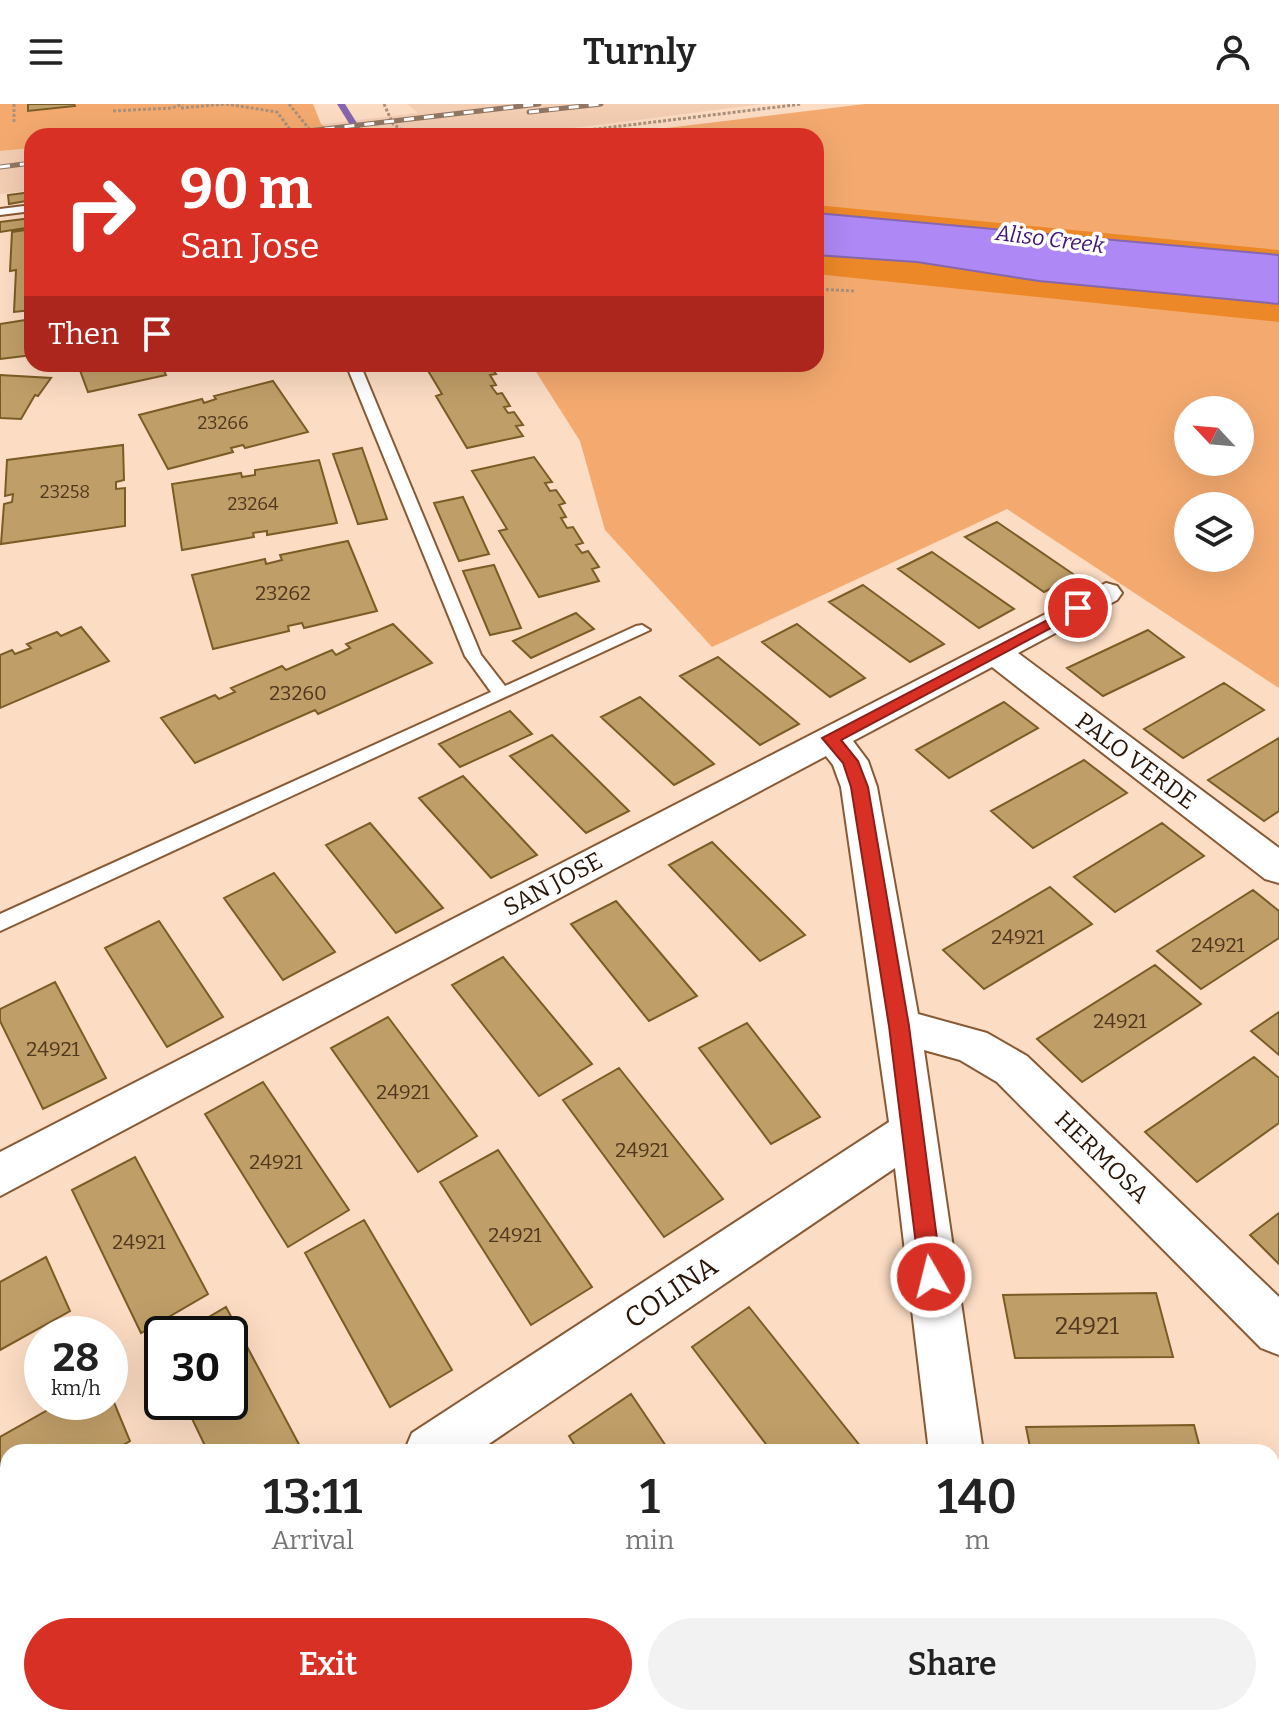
<!DOCTYPE html>
<html lang="en">
<head>
<meta charset="utf-8">
<style>
	body { margin:0; font-family:Bitter,serif; background:#f2f2f2; color:#222; height:100vh; display:flex; flex-direction:column; font-size:30px; white-space:nowrap }
	* { box-sizing:border-box; margin:0 }
	p { font-size:26px; color:#767676 }
	.icon { flex:none; width:44px; height:44px; fill:none; stroke:currentColor; stroke-width:2; stroke-linecap:round; stroke-linejoin:round }
	.map { position:relative; flex:1; overflow:hidden }
	.sheet { position:absolute; left:0px; top:1340px; width:1280px; height:282px; display:flex; flex-direction:column; background:#fff; border-radius:24px 24px 0 0; box-shadow:0 8px 32px #0002 }
	.sheet>* { flex:none }
	.banner { position:absolute; left:24px; top:24px; width:800px; height:244px; border-radius:24px; box-shadow:0 8px 32px #0002; background:#d93025; color:#fff; overflow:hidden }
	.needle { width:52px; rotate:296deg }
	.fabs { position:absolute; left:1174px; top:292px; display:grid; gap:16px }
	.fabs a { display:grid; place-items:center; width:80px; height:80px; border-radius:50%; background:#fff; box-shadow:0 8px 32px #0002; font-size:40px }
	.speed { position:absolute; left:24px; top:1212px; display:flex; gap:16px; font-size:40px; font-weight:700; text-align:center }
	.speed>* { display:grid; place-content:center; width:104px; height:104px; border-radius:50%; background:#fff; box-shadow:0 8px 32px #0002; line-height:1 }
	.speed small { font-size:20px; font-weight:400 }
	.speed .limit { border:4px solid #111; border-radius:12px; background:#fff; color:#111 }
	.pin { position:absolute; display:grid; place-items:center; width:68px; height:68px; color:#fff; margin:-34px; border:4px solid #fff; border-radius:50%; box-shadow:0 2px 8px #0007 }
	.me { position:absolute; width:88px; margin:-44px; rotate:352deg; stroke-linejoin:round; filter:drop-shadow(0 0 6px #0008) }
	.turn { display:flex; align-items:center; gap:28px; height:168px; padding:0 24px; font-size:36px }
	.turn .icon { width:104px; height:104px; stroke-width:2.5 }
	.turn b { display:block; font-size:56px; line-height:68px }
	.then { display:flex; align-items:center; height:76px; padding:0 24px; background:#0003; gap:16px; font-size:30px }
	.eta { display:flex; justify-content:space-evenly; align-items:center; height:136px; text-align:center }
	.eta b { font-size:48px; font-weight:600; line-height:56px }
	.cta { display:flex; gap:16px; margin-top:auto; padding:16px 24px }
	.cta a { flex:1; height:92px; border-radius:48px; background:#d93025; color:#fff; font-size:32px; font-weight:600; line-height:92px; text-align:center }
	.cta a+a { background:#f2f2f2; color:#222 }
	header { display:flex; justify-content:space-between; align-items:center; height:104px; padding:0 24px; background:#fff; font-size:36px; font-weight:600 }
	.map>svg:first-child { display:block }
	.built { fill:#f3ceb3 }
	.green { fill:#f4aa6f; fill-rule:evenodd }
	.forest { fill:#ec8828 }
	.water { fill:#ae88f5; stroke:#8666ae; stroke-width:2 }
	.lines { fill:none; stroke-linecap:round; stroke-linejoin:round }
	.stream { fill:#8666ae; fill-rule:evenodd }
	.building { fill:#c09e68; stroke:#7b5c25; stroke-width:2 }
	.service-casing { stroke:#885933; stroke-width:4 }
	.minor-casing { stroke:#885933; stroke-width:4 }
	.path { stroke:#ab907b; stroke-width:3; stroke-dasharray:3 2; stroke-linecap:butt }
	.service { fill:#fff; fill-rule:evenodd }
	.minor { fill:#fff; fill-rule:evenodd }
	.rail-casing { stroke:#917763; stroke-width:5 }
	.rail { stroke:#fff; stroke-width:3; stroke-dasharray:10; stroke-linecap:butt }
	.route { fill:#d93025; stroke:#8d1f18; stroke-width:2 }
	.labels { text-anchor:middle; dominant-baseline:central; stroke-width:7; stroke-linejoin:round; paint-order:stroke }
	.far-number-label { font-size:18px; fill:#50381f }
	.number-label { font-size:20px; fill:#50381f }
	.far-water-label { font-size:22px; font-style:italic; fill:#401374; stroke:#fff }
	.street-label { font-size:24px; fill:#2a1607; stroke:#fff }
	.near-number-label { font-size:24px; fill:#50381f }
	.near-street-label { font-size:28px; fill:#2a1607; stroke:#fff }
</style>
</head>
<body>
<header><svg class="icon" aria-label="menu" viewBox="0 0 24 24"><path d="M4 6h16M4 12h16M4 18h16"/></svg>Turnly<svg class="icon" aria-label="person" viewBox="0 0 24 24"><circle cx="12" cy="8" r="4"/><path d="M4 21q1-7 8-7t8 7"/></svg></header>
<div class="map">
<svg width="1279" height="1621" viewBox="0 0 1279 1621">
	<rect width="100%" height="100%" fill="#fcdcc3"/>
	<path class="built" d="M407,0H762L582,23L487,30L446,24L382,32H157L226,25L234,31L418,9Z
		M32,44V86L0,90V47Z"/>
	<path class="green" d="M0,0H313L321,20L339,32H236L226,25L157,32H32V44L0,47Z
		M865,0H1279V584L1007,405L712,543L605,426L580,337L531,260H816V32H600ZM1188,306H1240V358H1188ZM1188,402H1240V454H1188Z"/>
	<path class="forest" d="M816,101L1279,146V218L816,170Z"/>
	<path class="water" d="M816,109L1279,151V200L1039,177L917,158L816,151Z"/>
	<g class="lines">
		<path class="stream" d="M337,0H345L365,32H357Z"/>
	</g>
	<path class="building" d="M28,0H74L75,2L28,7Z
		M32,88V96L9,100L8,91Z
		M32,114V123L0,128V118Z
		M32,125V206L14,208L16,166L10,167L12,128Z
		M32,215V251L0,255V220Z
		M84,260H161L166,271L88,288L78,261Z
		M424,260H489L496,270L490,271L496,281L491,282L497,290L502,289L510,302L504,303L508,309L514,308L523,321L516,322L523,332L467,344L436,292L442,290Z
		M0,271L51,274L38,292L35,291L21,315L0,314Z
		M273,277L308,328L245,344L243,341L231,344L233,348L168,365L139,311L202,295L204,299L216,295L214,292Z
		M123,341L124,376L116,378V385L125,384V422L1,440L4,400L12,398L13,390L5,392L7,356Z
		M362,344L387,415L358,420L333,350Z
		M534,353L552,378L545,379L550,387L556,386L565,399L559,401L566,413L561,414L567,424L573,423L583,439L576,441L582,449L588,447L599,463L592,465L599,477L539,493L499,427L507,425L472,367Z
		M319,356L337,419L267,431V427L253,429L254,433L182,446L172,380L241,369L242,373L255,371V366Z
		M463,393L489,450L459,457L434,399Z
		M997,418L1076,472L1044,488L965,433Z
		M348,437L377,507L304,524L302,519L288,522L289,527L213,545L192,471L265,455L266,460L282,456L280,451Z
		M932,448L1014,505L979,524L898,465Z
		M494,461L521,524L490,531L463,467Z
		M863,481L944,540L910,558L829,498Z
		M576,509L594,525L531,554L513,537Z
		M393,520L432,559L318,610L315,606L195,659L161,614L215,591L219,595L235,588L231,584L282,562L286,566L332,546L336,551L350,544L346,540Z
		M797,520L865,574L830,593L762,538Z
		M81,523L109,557L0,604V551L12,546L15,550L31,544L27,540L57,528L61,532Z
		M1148,526L1184,553L1103,592L1067,564Z
		M718,553L799,620L760,641L680,572Z
		M1224,579L1264,606L1183,654L1144,625Z
		M640,593L714,660L674,681L601,613Z
		M1004,598L1038,624L949,674L916,646Z
		M510,607L532,630L460,663L439,640Z
		M552,631L629,707L586,729L510,652Z
		M1279,634V707L1264,717L1208,676Z
		M1084,656L1127,689L1033,744L991,707Z
		M463,672L537,751L491,774L419,694Z
		M370,719L443,804L396,829L326,741Z
		M1162,719L1204,752L1115,808L1074,773Z
		M712,738L805,831L760,857L669,761Z
		M274,769L335,848L283,876L224,794Z
		M1050,783L1092,820L984,885L943,846Z
		M1253,786L1279,807V834L1201,885L1157,847Z
		M616,797L697,892L649,917L571,820Z
		M159,817L223,913L167,943L105,844Z
		M503,853L592,960L539,992L452,881Z
		M1155,861L1201,900L1082,978L1037,935Z
		M55,878L106,974L43,1005L0,917V905Z
		M1279,908V951L1251,927Z
		M388,913L477,1032L418,1068L331,944Z
		M747,919L820,1013L771,1040L699,944Z
		M1254,953L1279,974V1019L1197,1078L1145,1028Z
		M619,964L723,1095L664,1133L563,996Z
		M263,978L349,1106L288,1143L205,1010Z
		M498,1046L592,1183L531,1221L440,1078Z
		M135,1053L208,1190L141,1229L72,1086Z
		M1279,1109V1160L1250,1131Z
		M364,1116L452,1266L390,1303L305,1149Z
		M46,1153L70,1207L0,1246V1178Z
		M1156,1189L1173,1253L1015,1254L1003,1191Z
		M226,1203L303,1348H208L184,1298H230V1230H180Z
		M749,1203L865,1348H772L692,1243Z
		M110,1289L130,1337L111,1348H8V1408L0,1413V1333L62,1298H110Z
		M631,1290L670,1348H579L569,1332Z
		M1194,1321L1201,1348H1031L1026,1323Z
		M8,1506V1604L1,1609L0,1511Z
		M1272,1552L1279,1577V1585H1272Z
		M160,1614H267L270,1621H150Z
		M758,1614H788L775,1621H761Z"/>
	<g class="lines">
		<defs>
			<path id="service" d="M32,101V107L0,111V105Z
				M346,260H360L481,551L505,582L636,522L642,521L650,526L0,827V810L491,588L465,552Z"/>
			<path id="minor" d="M1106,479L1117,482L1122,489L1117,496L1018,549L1279,744V779L1265,775L992,563L853,637L868,657L877,683L918,910L987,929L1027,952L1279,1193V1251L1261,1244L997,978L960,956L924,946L983,1348H929L895,1064L477,1348H404L412,1329L889,1018L841,683L833,661L826,652L0,1092V1048Z
				M321,1614H382L385,1621H324Z
				M963,1614H1023L1024,1621H964Z"/>
		</defs>
		<use href="#service" class="service-casing"/>
		<use href="#minor" class="minor-casing"/>
		<path class="path" d="M14,0V19
			M226,0L277,8L295,32
			M289,0L315,32
			M384,0L393,20L411,32
			M181,4L226,0
			M113,7L172,4L183,0
			M539,32L802,0
			M816,185L856,187"/>
		<use href="#service" class="service"/>
		<use href="#minor" class="minor"/>
		<defs>
			<path id="rail" d="M529,8L601,0
				M265,32L539,0
				M0,63L32,59"/>
		</defs>
		<use href="#rail" class="rail-casing"/>
		<use href="#rail" class="rail"/>
	</g>
	<path class="route" d="M1078,500L1083,501V507L841,636L858,657L868,683L909,922L942,1173L939,1181L931,1184L924,1181L920,1173L889,922L851,683L843,659L822,634Z"/>
	<g class="labels">
		<g class="far-number-label">
			<text x="223" y="319">23266</text>
			<text x="65" y="388">23258</text>
			<text x="253" y="400">23264</text>
		</g>
		<g class="number-label">
			<text x="283" y="489">23262</text>
			<text x="298" y="589">23260</text>
			<text x="1018" y="833">24921</text>
			<text x="1218" y="841">24921</text>
			<text x="1120" y="917">24921</text>
			<text x="53" y="945">24921</text>
			<text x="403" y="988">24921</text>
			<text x="642" y="1046">24921</text>
			<text x="276" y="1058">24921</text>
			<text x="515" y="1131">24921</text>
			<text x="139" y="1138">24921</text>
		</g>
		<g class="far-water-label">
			<text transform="translate(1050 135) rotate(7)">Aliso Creek</text>
		</g>
		<g class="street-label">
			<text transform="translate(1136 657) rotate(37)">PALO VERDE</text>
			<text transform="translate(553 780) rotate(-28)">SAN JOSE</text>
			<text transform="translate(1102 1053) rotate(44)">HERMOSA</text>
		</g>
		<g class="near-number-label">
			<text x="1087" y="1222">24921</text>
		</g>
		<g class="near-street-label">
			<text transform="translate(671 1188) rotate(-34)">COLINA</text>
		</g>
	</g>
</svg>
<div class="fabs">
<a><svg class="needle" viewBox="-14 -14 28 28"><path d="M0-13l5 13h-10z" fill="#e53935"/><path d="M0 13l5-13h-10z" fill="#767676"/></svg></a>
<a><svg class="icon" aria-label="layers" viewBox="0 0 24 24"><path d="M12 4l9 5-9 5-9-5zM3 14l9 5 9-5"/></svg></a>
</div>
<div class="speed"><div>28<small>km/h</small></div><div class="limit">30</div></div>
<div class="pin" style="left:1078px;top:504px;background:#d93025"><svg class="icon" aria-label="arrive" viewBox="0 0 24 24"><path d="M6 21V4h12l-3 4 3 4H6"/></svg></div>
<svg class="me" style="left:931px;top:1173px" viewBox="-20 -20 40 40"><circle r="17" fill="#d93025" stroke="#fff" stroke-width="3"/><path d="M0-11L8 9 0 5-8 9z" fill="#fff"/></svg>
<div class="banner">
<div class="turn"><svg class="icon" aria-label="right" viewBox="0 0 24 24"><path d="M7 20v-9h11M14 6l5 5-5 5"/></svg><div><b>90 m</b>San Jose</div></div>
<div class="then">Then<svg class="icon" aria-label="arrive" viewBox="0 0 24 24"><path d="M6 21V4h12l-3 4 3 4H6"/></svg></div>
</div>
<section class="sheet">
<div class="eta">
<div><b>13:11</b><p>Arrival</p></div>
<div><b>1</b><p>min</p></div>
<div><b>140</b><p>m</p></div>
</div>
<div class="cta"><a>Exit</a><a>Share</a></div>
</section>
</div>
</body>
</html>
